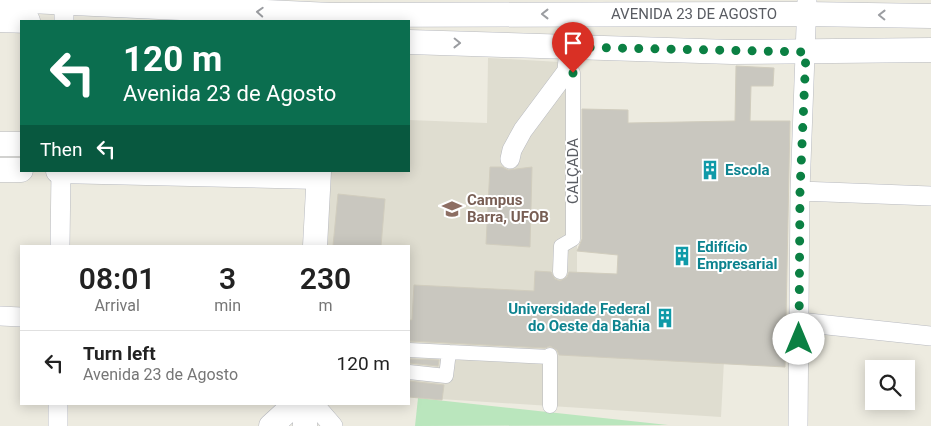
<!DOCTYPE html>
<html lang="en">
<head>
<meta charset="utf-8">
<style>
	body { margin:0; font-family:Roboto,sans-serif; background:#f6f6f6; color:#222; height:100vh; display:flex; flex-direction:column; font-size:19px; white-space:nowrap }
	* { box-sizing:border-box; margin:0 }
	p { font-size:16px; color:#767676 }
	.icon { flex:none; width:28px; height:28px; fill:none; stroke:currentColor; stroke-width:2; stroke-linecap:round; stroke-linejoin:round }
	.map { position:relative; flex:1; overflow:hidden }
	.drawer { position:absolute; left:20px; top:245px; width:390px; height:160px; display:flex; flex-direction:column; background:#fff; border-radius:0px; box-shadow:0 2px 12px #0003 }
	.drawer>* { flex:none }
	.top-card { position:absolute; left:20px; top:20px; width:390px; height:152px; border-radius:0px; box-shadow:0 2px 12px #0003; background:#0b6e4f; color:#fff; overflow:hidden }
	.buttons { position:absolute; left:865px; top:360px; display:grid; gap:10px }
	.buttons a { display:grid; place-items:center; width:50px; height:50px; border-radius:0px; background:#fff; box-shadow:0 2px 12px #0003; font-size:25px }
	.pin { position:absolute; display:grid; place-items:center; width:42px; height:42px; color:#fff; margin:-51px -21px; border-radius:50% 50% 50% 0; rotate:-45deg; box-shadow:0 0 5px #0007 }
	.pin .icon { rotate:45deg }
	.me { position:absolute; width:55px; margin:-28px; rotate:0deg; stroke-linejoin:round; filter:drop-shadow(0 0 4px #0008) }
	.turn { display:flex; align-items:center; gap:18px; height:105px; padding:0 20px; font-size:22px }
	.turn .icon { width:65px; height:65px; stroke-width:2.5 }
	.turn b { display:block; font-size:35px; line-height:42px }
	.then { display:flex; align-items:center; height:48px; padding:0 20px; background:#0003; gap:10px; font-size:19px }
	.eta { display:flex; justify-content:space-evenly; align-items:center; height:85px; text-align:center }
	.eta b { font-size:30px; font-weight:600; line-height:35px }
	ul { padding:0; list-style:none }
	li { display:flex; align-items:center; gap:15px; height:65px; padding:0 20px; border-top:1px solid #e0e0e0 }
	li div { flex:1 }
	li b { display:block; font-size:19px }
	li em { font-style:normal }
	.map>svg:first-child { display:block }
	.education { fill:#dfddd0 }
	.green { fill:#bae6bd }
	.building { fill:#c9c7bf; stroke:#d1cdbe }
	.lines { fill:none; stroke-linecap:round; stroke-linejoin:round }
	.pedestrian-casing { stroke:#b8bac0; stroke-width:15 }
	.minor-casing { stroke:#b8bac0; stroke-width:20 }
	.tertiary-casing { stroke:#b8bac0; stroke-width:25 }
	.pedestrian { stroke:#fff; stroke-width:14 }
	.minor { stroke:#fff; stroke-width:19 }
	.tertiary { stroke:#fff; stroke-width:24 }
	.oneway { stroke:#9b9da1 }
	.route { stroke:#0b8043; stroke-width:9; stroke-dasharray:0 16.2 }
	.labels { text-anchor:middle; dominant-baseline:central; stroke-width:4; stroke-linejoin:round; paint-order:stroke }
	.street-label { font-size:15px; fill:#595c62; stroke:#fff }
	.culture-label { font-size:15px; font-weight:bold; fill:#0d838f; stroke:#fff; text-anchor:start }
	.education-label { font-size:15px; font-weight:bold; fill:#785e54; stroke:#fff; text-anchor:start }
</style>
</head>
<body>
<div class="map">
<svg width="931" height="426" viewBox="0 0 931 426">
	<rect width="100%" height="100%" fill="#edebe0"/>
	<path class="education" d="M488,58L577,63V273L725,342L721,417L409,397V246H324L329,171H409V120L487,123Z"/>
	<path class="green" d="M418,398L668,425L415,426Z"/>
	<path class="building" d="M736,66L774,68L773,86H751L750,121H790L785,367L559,355L557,350L550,346L545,348L409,341V320H412L414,285L534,291L535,271L551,272L555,279L560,281L567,277L569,272L617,274L618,255L577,251L582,239V109L628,110V123L735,121Z
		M490,167H502L508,170L532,167L530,247L486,244Z
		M338,194L385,199L381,246H333Z
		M409,359L439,360L438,366L409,363Z
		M409,381L444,385L442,400L409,397Z"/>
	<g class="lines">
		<defs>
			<path id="pedestrian" d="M560,272L561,246L573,239V73L568,65
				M409,350L449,352
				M409,372L446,376L449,352L550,357V355
				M550,406V357"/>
			<path id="minor" d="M64,21V0
				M510,159L512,150L523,130L567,71L569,47
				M800,191L931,196
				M60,246L61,171
				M0,316L21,317
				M799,322L931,336
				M58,404V426
				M314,404L333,426
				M798,426L800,191L807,0"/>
			<path id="tertiary" d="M8,0L331,15L806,14L931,16
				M0,20L28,21
				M409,42L732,52L931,50
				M0,144H21
				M0,170H21
				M58,171L318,177
				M315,246L319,171
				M271,426L295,404
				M305,426V404"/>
		</defs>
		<use href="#pedestrian" class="pedestrian-casing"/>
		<use href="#minor" class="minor-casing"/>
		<use href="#tertiary" class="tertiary-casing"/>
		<use href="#pedestrian" class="pedestrian"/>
		<use href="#minor" class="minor"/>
		<use href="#tertiary" class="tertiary"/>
	</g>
	<defs><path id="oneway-chevron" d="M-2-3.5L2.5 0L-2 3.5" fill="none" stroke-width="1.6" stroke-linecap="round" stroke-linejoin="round" transform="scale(1.25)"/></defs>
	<g class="oneway">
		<use href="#oneway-chevron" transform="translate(260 12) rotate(-177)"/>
		<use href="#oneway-chevron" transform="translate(545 14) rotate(180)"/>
		<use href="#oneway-chevron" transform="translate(882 15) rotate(-179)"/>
		<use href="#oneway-chevron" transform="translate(457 43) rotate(1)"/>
	</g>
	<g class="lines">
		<path class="route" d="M573,73L568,65L569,47L806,52L800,191L799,339"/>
	</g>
	<defs>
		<symbol id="building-bare" viewBox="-9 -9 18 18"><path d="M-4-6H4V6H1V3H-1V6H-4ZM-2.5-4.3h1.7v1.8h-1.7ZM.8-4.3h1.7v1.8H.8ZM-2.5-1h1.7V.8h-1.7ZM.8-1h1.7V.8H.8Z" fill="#0f9aa8" stroke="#fff" stroke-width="2.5" paint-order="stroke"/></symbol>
		<symbol id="university-bare" viewBox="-9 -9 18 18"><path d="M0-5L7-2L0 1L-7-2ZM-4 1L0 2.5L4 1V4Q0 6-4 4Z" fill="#8d6e63" stroke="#fff" stroke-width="2.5" paint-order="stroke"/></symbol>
	</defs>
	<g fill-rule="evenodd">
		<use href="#building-bare" x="696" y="156" width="28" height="28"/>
		<use href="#university-bare" x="438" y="195" width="28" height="28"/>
		<use href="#building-bare" x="668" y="242" width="28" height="28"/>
		<use href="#building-bare" x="651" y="304" width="28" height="28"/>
	</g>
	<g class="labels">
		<g class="street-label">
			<text x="694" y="14">AVENIDA 23 DE AGOSTO</text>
			<text transform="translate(573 171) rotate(-90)">CALÇADA</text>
		</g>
		<g class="culture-label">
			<text x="725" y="170">Escola</text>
			<text x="697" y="247">Edifício<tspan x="697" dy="17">Empresarial</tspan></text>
			<text x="650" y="309" text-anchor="end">Universidade Federal<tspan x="650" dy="17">do Oeste da Bahia</tspan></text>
		</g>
		<g class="education-label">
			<text x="467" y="200">Campus<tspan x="467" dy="17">Barra, UFOB</tspan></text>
		</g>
	</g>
</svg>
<div class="buttons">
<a><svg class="icon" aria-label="search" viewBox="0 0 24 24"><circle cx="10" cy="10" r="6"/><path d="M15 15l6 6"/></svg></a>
</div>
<div class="pin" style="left:573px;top:73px;background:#d93025"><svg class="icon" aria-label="arrive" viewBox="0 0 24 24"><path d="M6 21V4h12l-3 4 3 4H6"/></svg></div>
<svg class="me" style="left:799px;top:339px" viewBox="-20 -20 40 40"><circle r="19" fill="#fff"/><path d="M0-13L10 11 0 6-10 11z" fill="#0b8043"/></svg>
<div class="top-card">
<div class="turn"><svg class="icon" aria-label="left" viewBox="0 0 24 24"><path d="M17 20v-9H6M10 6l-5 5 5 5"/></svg><div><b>120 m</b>Avenida 23 de Agosto</div></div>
<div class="then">Then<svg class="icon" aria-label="left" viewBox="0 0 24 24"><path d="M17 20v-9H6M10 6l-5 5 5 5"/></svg></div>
</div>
<section class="drawer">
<div class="eta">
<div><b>08:01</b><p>Arrival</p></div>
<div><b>3</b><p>min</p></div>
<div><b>230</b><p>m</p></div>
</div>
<ul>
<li><svg class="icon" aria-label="left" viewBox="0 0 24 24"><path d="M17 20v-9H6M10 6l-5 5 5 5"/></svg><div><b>Turn left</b><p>Avenida 23 de Agosto</p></div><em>120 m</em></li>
</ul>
</section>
</div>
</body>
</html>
